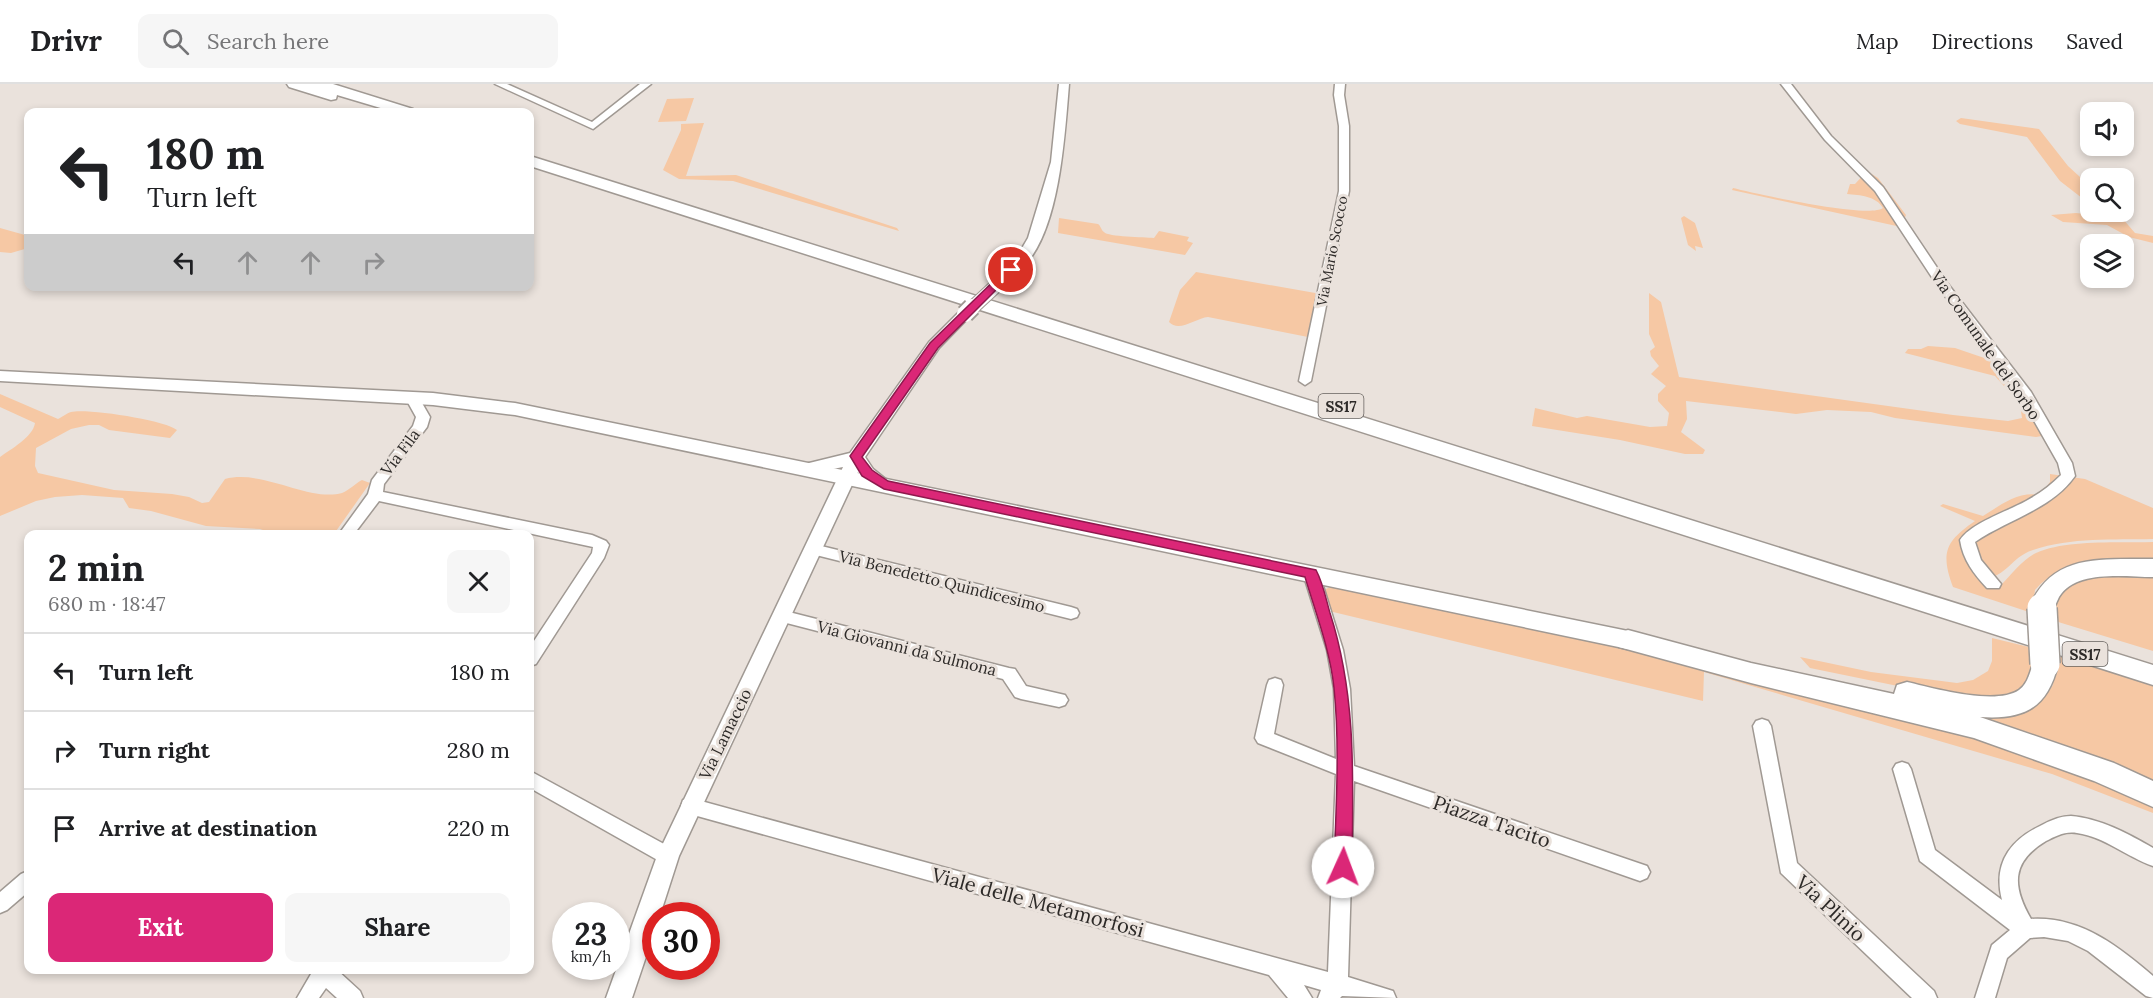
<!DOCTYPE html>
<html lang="en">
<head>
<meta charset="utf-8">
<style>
	body { margin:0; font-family:Lora,serif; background:#f6f6f6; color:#202124; height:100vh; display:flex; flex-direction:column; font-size:22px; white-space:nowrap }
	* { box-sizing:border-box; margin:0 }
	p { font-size:20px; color:#757577 }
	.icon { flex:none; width:33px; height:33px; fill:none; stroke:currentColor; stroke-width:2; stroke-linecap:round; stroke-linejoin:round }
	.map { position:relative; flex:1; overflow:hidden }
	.drawer { position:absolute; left:24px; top:446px; width:510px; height:444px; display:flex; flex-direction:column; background:#fff; border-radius:12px; box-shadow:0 3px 9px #0003 }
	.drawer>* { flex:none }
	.guide { position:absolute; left:24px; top:24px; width:510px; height:183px; border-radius:12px; box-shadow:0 3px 9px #0003; background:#fff; color:#202124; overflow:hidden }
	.fabs { position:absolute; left:2080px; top:18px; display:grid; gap:12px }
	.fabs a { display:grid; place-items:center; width:54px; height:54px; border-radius:12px; background:#fff; box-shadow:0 3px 9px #0003; font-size:30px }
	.speed { position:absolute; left:552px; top:818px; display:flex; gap:12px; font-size:30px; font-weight:700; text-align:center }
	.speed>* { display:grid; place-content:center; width:78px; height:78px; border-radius:50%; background:#fff; box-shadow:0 3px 9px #0003; line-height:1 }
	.speed small { font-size:15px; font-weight:400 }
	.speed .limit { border:9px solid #d22; background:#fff; color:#111 }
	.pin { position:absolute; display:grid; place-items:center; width:51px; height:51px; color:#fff; margin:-26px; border:3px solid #fff; border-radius:50%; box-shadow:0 2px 6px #0007 }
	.me { position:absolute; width:66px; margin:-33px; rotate:2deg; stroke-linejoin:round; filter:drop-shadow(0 0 4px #0008) }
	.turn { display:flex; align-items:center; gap:21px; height:126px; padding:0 24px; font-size:27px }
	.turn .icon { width:78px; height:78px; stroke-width:2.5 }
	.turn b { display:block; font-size:42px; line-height:51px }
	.lanes { display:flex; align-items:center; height:57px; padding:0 24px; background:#0003; justify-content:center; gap:30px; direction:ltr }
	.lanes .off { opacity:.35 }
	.round { display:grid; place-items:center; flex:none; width:63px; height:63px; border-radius:12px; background:#f6f6f6 }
	.overview { display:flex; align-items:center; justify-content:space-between; height:102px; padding:0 24px }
	h1 { font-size:36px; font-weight:700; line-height:45px }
	.action { display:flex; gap:12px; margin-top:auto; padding:12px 24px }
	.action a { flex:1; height:69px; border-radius:12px; background:#db2777; color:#fff; font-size:24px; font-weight:700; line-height:69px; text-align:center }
	.action a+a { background:#f6f6f6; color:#202124 }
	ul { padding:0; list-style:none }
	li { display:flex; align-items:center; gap:18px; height:78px; padding:0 24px; border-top:2px solid #e0e0e0 }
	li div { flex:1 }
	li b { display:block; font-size:22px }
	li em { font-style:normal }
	header { display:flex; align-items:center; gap:36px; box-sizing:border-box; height:84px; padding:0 30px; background:#fff; border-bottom:2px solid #e0e0e0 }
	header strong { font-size:28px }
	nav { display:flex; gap:33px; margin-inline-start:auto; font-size:21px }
	.search { width:420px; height:54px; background:#f6f6f6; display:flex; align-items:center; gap:15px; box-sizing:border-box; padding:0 21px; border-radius:12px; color:#757577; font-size:22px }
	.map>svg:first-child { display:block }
	.green { fill:#f6c8a4 }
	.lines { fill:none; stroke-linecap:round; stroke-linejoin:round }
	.minor-casing { stroke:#a09993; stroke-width:3 }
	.tertiary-casing { stroke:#a09993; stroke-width:3 }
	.secondary-casing { stroke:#a09993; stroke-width:3 }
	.trunk-casing { stroke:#a09993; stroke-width:3 }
	.minor { fill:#fff; fill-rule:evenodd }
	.tertiary { fill:#fff; fill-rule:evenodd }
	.secondary { fill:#fff; fill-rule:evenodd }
	.trunk { fill:#fff; fill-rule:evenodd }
	.tertiary-bridge-far1-casing { stroke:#a09993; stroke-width:15; stroke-linecap:butt }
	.tertiary-bridge-casing { stroke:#a09993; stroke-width:20; stroke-linecap:butt }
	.trunk-bridge-casing { stroke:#a09993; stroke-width:32; stroke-linecap:butt }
	.tertiary-bridge-far1 { stroke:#fff; stroke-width:13 }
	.tertiary-bridge { stroke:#fff; stroke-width:16 }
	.trunk-bridge { stroke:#fff; stroke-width:29 }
	.route { fill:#db2777; stroke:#8e194d; stroke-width:1.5 }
	.labels { text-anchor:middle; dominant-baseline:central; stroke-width:6; stroke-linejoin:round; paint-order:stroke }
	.far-street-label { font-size:14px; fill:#2d2a28; stroke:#eae2dc }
	.shield { fill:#eae2dc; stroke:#66615e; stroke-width:1.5 }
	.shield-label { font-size:15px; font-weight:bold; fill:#2d2a28 }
	.street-label { font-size:16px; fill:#2d2a28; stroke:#eae2dc }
	.near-street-label { font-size:20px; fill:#2d2a28; stroke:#eae2dc }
</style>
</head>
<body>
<header>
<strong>Drivr</strong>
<div class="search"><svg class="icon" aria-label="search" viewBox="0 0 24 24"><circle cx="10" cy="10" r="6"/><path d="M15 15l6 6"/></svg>Search here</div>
<nav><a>Map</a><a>Directions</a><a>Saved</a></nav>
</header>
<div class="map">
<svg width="2153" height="914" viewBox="0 0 2153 914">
	<rect width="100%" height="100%" fill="#eae2dc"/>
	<path class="green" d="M694,14L686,37L658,38L667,15Z
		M1961,34L2039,45L2068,82L2091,103V121L2060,97L2027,53L1960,40L1956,37Z
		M704,39L686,92L736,91L897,144L899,147L733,97L679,95L663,86L681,46V40Z
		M1867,87L1878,94L1906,131L1901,143L1732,106L1733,104C1757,110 1868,135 1883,124C1876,112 1860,111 1847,110L1850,100H1855Z
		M2103,128H2117L2135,149L2153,152V159L2129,153L2107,141L2063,138L2051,131L2076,129L2103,132Z
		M1684,132L1695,139L1703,164L1695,162L1696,167L1688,161L1681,134Z
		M1059,134L1098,140C1101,142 1101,146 1104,148C1108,153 1144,153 1154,154L1159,147L1189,153L1187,157L1193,159L1185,171L1058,149Z
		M0,144L25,151L28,154V164L11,169L0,168Z
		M1196,188L1321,210L1313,254L1208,233C1196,234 1179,249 1169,238L1180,206Z
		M1649,209L1661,218L1679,293L1953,331L2008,337L2022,334L2020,320L1995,292L1905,269L1908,265H1921L1928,262L1955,264L1999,279L2048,351L2036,353L1895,334L1871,328L1827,326L1796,330L1686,317L1687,335L1681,348L1705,366L1703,370H1685L1620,356L1532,342L1535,324L1577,334L1587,332L1650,343L1667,342L1669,329L1658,317V310L1666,302L1651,290L1659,282L1651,272L1650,267L1655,263L1649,250Z
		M0,310L58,335C62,333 67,329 71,328C86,324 165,336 177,346L170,354L109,346L99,341H89L71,345L36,364L35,382L38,389L114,406L172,410L189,413L202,419L209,418L225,395C263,385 309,418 342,409C348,407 356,399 362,396L370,399L334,450H274L260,445L206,442L151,427L129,424L123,414L82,411L55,413L36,417L0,432V373C11,365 33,353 35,339L0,323Z
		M2050,390L2085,395L2153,424V455C2113,456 2072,453 2033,466C2009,474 2009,492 1983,495L1982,498L1987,502L2001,501C2012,490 2022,476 2036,469C2066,455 2120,459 2153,458V477C2112,479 2064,472 2035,506L2032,529L1953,503C1940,468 1946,457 1975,437L1940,422L1943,420L1983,432C2001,421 2018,407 2040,411L2050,398Z
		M2153,487V567L2055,537V504L2067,495Z
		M1336,500L1898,624L2153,713V729L2052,690L1704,588L1703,617L1329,527L1323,510L1326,505Z
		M1992,554L2033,564L2038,578L2022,610L1966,616L1810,584L1800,573L1871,588L1957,599L1973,596L1988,587L1992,577Z
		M2055,568L2153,602V704L1729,575L1916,615L2018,625L2045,612L2053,601Z"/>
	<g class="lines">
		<defs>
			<path id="minor" d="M495,0H507L592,38L640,0H651L593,45Z
				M1335,0H1345L1344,11L1349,42V107L1311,297L1305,301L1299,297L1339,107V42L1334,11Z
				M1781,0H1791L1831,52L1883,103L1948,200L2031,308L2072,379L2075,392C2052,425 2007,436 1975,458L1981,476L2001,500L1999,504H1987C1974,490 1963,476 1960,456C1971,439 2008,427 2026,417C2039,410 2050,402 2061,391L2058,379L2020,312L1939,204L1875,107L1825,56Z
				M413,311L418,312L430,333L427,343L384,400L383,408L592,451L606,457L609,461L604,474L536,580L530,582V563L592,469L593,463L379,417L354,450H339L368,410L372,396L413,342L416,333L406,315Z
				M813,460L1071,523L1077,525L1079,529L1077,533L1071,535L808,469L805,465Z
				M1311,483L1319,489L1343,566L1350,605L1354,682L1647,782L1650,788L1647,794L1640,797L1354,697L1348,893L1393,907L1396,914L1342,912L1340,914H1318L1321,906L1304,901L1312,914H1288L1269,891L690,730L683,728L681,722L683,716L690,714L1328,888L1336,690L1258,659L1255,654L1267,601L1269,596L1275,594L1281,596L1283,601L1274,650L1336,675L1334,605L1327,566L1303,489Z
				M781,526L1009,584L1015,585L1026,602L1065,611L1068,616L1065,621L1059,623L1021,615L1015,613L1003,595L775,536L773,532L775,528Z
				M1762,635L1768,637L1771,642L1797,779L1934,907L1937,914H1912L1781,789L1753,642L1756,637Z
				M1902,678L1908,680L1911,685L1935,766L2002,816C1993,781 2009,757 2040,742C2049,737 2060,732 2071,732C2099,734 2129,750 2153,764V782C2127,773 2105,753 2077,749C2065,747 2056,752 2046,757C2011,778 2012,802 2031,835C2080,832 2118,862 2153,892V914L2146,912L2088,867L2068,857L2044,853L2030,854L2007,874L1995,914H1975L1992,861L2010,846L1920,777L1893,685L1896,680Z
				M530,687L675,766L678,772L675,778L668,780L661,778L530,704Z
				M28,787V808L7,826L0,829V808L21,790Z
				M309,885H336L360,907L363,914H337L326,904L319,914H297L311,890Z"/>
			<path id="tertiary" d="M1059,0H1069C1065,49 1060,137 1029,176C1021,185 1011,194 1003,203H993V197L1018,171L1028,154L1051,78Z
				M965,226L972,230L939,264L865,373L873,385L893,401L884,407L861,393L858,388L679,772L660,831H656V843L632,914H606L657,772L843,383L807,390L799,385L801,381L850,369L929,258L960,227Z"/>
			<path id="secondary" d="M0,287L433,309L515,319L1628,547L1636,550L1639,556L1636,562L1628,565L515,331L433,321L0,297Z"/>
			<path id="trunk" d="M287,0H333L413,25L416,28H394L337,11L336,15L331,16L289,3Z
				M530,72L2153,581V601L530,82Z
				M2153,475V493C2126,493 2076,485 2059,513C2056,519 2054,525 2051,531L2042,533L2033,531L2029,524C2052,468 2102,476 2153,475Z
				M1628,546L1751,579L1894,610L1897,601L1907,598C1933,604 1996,622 2019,606C2030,598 2030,584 2036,573L2045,570L2054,573L2058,580C2048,624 2024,636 1980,633L2114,679L2153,697V723L2094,697L1974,654L1751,599L1619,563L1615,556L1619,549Z"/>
		</defs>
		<use href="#minor" class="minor-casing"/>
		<use href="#tertiary" class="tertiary-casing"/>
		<use href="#secondary" class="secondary-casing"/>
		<use href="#trunk" class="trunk-casing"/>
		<use href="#minor" class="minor"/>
		<use href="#tertiary" class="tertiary"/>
		<use href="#secondary" class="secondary"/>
		<use href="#trunk" class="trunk"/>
		<defs>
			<path id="tertiary-bridge-far1" d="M971,225L998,200"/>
			<path id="tertiary-bridge" d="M965,230L972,223"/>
			<path id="trunk-bridge" d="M2042,524L2045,580"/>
		</defs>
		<use href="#tertiary-bridge-far1" class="tertiary-bridge-far1-casing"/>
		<use href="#tertiary-bridge" class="tertiary-bridge-casing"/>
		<use href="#trunk-bridge" class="trunk-bridge-casing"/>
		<use href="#tertiary-bridge-far1" class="tertiary-bridge-far1"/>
		<use href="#tertiary-bridge" class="tertiary-bridge"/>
		<use href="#trunk-bridge" class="trunk-bridge"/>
	</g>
	<path class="route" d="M1007,184L1016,186L938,264L862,373L872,386L888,397L1316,486C1323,499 1326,515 1330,529C1357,613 1353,696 1352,783L1349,789L1343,791L1337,789L1334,783C1336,724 1340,663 1334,604C1330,566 1316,530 1305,493L884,405L862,392L850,372L930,259Z"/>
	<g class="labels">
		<g class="far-street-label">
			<text transform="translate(1332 167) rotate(-79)">Via Mario Scocco</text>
		</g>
		<g class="shield">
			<rect x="1318.5" y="310" width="45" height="24" rx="4.5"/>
			<rect x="2062.5" y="558" width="45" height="24" rx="4.5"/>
		</g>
		<g class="shield-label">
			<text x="1341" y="322">SS17</text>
			<text x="2085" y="570">SS17</text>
		</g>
		<g class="street-label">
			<text transform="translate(1986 261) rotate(55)">Via Comunale del Sorbo</text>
			<text transform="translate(400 368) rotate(-53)">Via Fila</text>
			<text transform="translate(942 497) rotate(14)">Via Benedetto Quindicesimo</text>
			<text transform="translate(907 564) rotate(14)">Via Giovanni da Sulmona</text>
			<text transform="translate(725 650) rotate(-64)">Via Lamaccio</text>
		</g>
		<g class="near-street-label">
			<text transform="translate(1492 737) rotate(19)">Piazza Tacito</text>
			<text transform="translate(1038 818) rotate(15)">Viale delle Metamorfosi</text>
			<text transform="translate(1831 824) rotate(43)">Via Plinio</text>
		</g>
	</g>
</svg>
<div class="fabs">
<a><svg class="icon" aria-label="sound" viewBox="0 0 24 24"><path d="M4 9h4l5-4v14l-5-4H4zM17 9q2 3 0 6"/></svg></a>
<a><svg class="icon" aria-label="search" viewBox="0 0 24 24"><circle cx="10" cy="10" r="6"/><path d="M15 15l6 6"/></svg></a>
<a><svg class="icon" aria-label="layers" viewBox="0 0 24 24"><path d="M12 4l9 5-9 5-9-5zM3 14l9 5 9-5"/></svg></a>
</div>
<div class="speed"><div>23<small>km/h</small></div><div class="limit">30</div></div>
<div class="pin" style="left:1011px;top:186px;background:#d93025"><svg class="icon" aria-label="arrive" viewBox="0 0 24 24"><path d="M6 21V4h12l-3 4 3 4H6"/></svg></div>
<svg class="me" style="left:1343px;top:783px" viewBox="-20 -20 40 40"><circle r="19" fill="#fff"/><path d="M0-13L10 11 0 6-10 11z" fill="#db2777"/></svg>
<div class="guide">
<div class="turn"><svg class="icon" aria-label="left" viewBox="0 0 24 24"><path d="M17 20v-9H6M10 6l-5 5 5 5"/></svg><div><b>180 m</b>Turn left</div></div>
<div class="lanes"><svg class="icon" aria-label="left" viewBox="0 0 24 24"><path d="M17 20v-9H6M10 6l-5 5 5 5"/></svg><svg class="icon off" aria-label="ahead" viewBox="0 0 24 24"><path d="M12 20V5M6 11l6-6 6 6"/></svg><svg class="icon off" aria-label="ahead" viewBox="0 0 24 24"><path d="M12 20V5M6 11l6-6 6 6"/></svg><svg class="icon off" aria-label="right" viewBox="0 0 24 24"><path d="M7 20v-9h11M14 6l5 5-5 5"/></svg></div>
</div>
<section class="drawer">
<div class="overview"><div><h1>2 min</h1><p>680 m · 18:47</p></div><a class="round"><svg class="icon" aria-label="close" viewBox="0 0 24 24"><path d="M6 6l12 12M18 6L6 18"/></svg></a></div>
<ul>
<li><svg class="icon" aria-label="left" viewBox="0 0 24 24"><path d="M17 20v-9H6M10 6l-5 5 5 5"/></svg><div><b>Turn left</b></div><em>180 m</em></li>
<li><svg class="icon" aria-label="right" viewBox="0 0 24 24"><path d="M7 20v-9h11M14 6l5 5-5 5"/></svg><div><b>Turn right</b></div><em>280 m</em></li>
<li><svg class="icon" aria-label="arrive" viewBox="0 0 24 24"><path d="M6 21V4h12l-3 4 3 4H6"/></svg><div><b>Arrive at destination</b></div><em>220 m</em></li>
</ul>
<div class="action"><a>Exit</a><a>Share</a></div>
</section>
</div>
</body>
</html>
